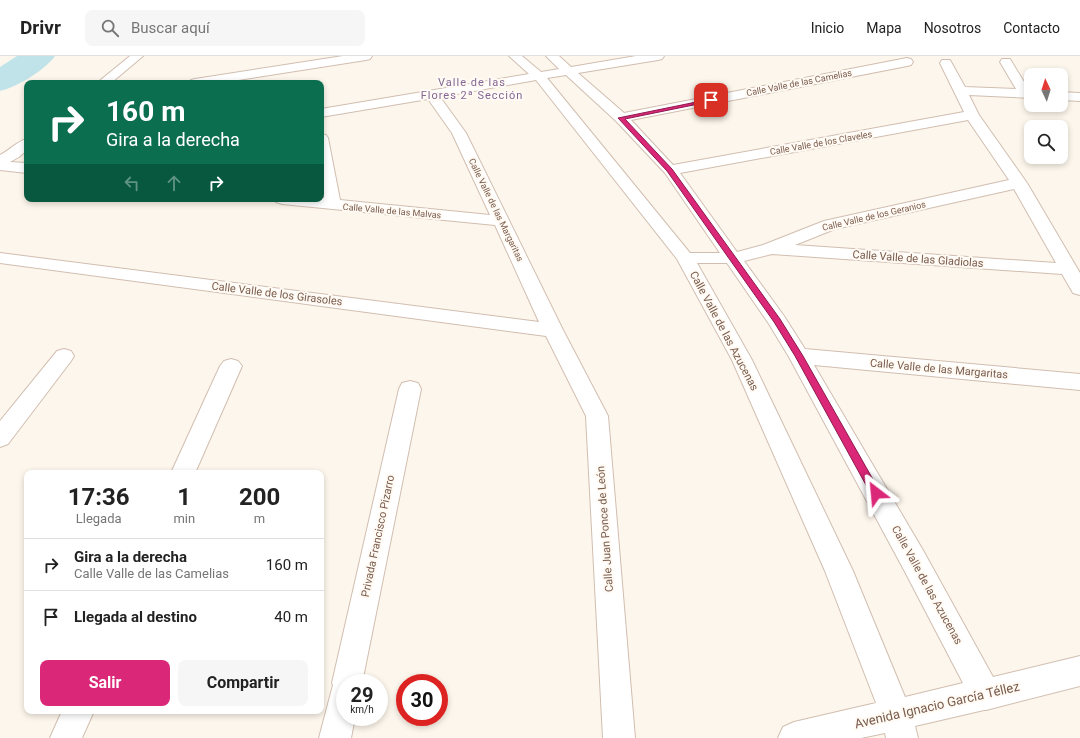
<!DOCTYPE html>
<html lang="es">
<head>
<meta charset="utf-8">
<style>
	body { margin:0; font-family:Roboto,sans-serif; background:#f6f6f6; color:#222; height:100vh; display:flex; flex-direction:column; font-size:15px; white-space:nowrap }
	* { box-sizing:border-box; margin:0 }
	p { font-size:13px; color:#767676 }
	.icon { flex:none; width:22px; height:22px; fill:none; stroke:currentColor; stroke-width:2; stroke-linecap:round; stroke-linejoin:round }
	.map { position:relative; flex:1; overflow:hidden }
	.details { position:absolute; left:24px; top:414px; width:300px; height:244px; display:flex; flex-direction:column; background:#fff; border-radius:8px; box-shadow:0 2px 6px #0003 }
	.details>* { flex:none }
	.banner { position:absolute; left:24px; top:24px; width:300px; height:122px; border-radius:8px; box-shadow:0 2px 6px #0003; background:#0b6e4f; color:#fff; overflow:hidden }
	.needle { width:26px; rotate:356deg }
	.buttons { position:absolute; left:1024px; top:12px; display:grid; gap:8px }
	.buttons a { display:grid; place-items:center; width:44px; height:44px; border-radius:8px; background:#fff; box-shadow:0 2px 6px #0003; font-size:20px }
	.speed { position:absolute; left:336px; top:618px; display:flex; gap:8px; font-size:20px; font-weight:700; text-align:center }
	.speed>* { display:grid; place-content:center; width:52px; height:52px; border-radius:50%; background:#fff; box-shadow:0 2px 6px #0003; line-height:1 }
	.speed small { font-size:10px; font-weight:400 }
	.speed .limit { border:6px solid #d22; background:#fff; color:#111 }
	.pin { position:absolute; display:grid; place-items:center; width:34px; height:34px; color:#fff; margin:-17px; border-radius:8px; box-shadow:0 2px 6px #0006 }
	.me { position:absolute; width:44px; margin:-22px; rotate:331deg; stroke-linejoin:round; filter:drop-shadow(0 0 3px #0008) }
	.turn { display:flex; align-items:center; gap:14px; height:84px; padding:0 16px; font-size:18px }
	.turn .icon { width:52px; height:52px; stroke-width:2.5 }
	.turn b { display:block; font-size:28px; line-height:34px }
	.lanes { display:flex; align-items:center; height:38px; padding:0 16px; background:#0003; justify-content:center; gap:20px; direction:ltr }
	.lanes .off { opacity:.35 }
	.eta { display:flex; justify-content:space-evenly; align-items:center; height:68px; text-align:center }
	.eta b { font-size:24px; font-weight:700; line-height:28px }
	.button { display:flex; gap:8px; margin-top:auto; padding:8px 16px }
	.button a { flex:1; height:46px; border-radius:8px; background:#db2777; color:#fff; font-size:16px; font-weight:700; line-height:46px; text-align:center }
	.button a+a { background:#f6f6f6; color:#222 }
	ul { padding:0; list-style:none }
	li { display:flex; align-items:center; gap:12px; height:52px; padding:0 16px; border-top:1px solid #e0e0e0 }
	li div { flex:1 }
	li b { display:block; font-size:15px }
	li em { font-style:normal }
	header { display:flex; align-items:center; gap:24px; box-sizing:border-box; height:56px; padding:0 20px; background:#fff; border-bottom:1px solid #e0e0e0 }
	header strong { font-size:19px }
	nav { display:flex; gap:22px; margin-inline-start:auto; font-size:14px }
	.search { width:280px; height:36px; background:#f6f6f6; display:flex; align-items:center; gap:10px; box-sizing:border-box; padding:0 14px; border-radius:8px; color:#767676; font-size:15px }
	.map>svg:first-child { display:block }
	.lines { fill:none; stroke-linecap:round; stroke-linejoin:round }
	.river { fill:#bfe3e8; fill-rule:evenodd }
	.street-casing { stroke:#d1beb0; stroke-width:2 }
	.street { fill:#fff; fill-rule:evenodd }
	.route { fill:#db2777; stroke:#8e194d }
	.labels { text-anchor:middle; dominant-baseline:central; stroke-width:4; stroke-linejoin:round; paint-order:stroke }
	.far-street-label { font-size:9px; fill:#7a5c4d; stroke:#fffaf3 }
	.far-quarter-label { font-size:11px; letter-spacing:1px; fill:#846695; stroke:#fffaf3 }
	.street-label { font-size:11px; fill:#7a5c4d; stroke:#fffaf3 }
	.near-street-label { font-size:13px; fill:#7a5c4d; stroke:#fffaf3 }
</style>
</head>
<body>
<header>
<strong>Drivr</strong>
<div class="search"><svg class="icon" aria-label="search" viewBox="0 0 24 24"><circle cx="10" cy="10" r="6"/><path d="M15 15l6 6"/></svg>Buscar aquí</div>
<nav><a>Inicio</a><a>Mapa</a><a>Nosotros</a><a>Contacto</a></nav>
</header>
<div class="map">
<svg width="1080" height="682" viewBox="0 0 1080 682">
	<rect width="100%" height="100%" fill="#fdf6ec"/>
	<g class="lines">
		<path class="river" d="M17,0H55C45,14 17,31 0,35V11Z"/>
		<defs>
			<path id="street" d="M130,0H143L111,27H97Z
				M343,0H372L370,3L366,4L219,27H189L191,24L195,23Z
				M509,0H522L541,16L559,13L546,0H559L571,11L636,0H664L662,3L658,4L578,17L624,57L907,2L911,3L913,6L911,9L907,10L631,64L673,109L964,56L940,7L942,4H950L965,31L1016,33L1000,6L1002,3H1010L1029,34H1031V42L969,39L979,59L1027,127L1080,217V239L1073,237L1062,218L772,198L744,205L784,260L805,293L1080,318V334L814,309L924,496L993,621L1080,600V630L986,654H984L915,670L918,682H886L885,677L861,682H778L783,671L794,666L876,647L825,515L732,304L677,203L536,24L440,41L466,77L563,274L608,360L635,682H603L586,360L546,280L0,207V197L539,266L495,169L282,148L276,146L274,143L324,142L321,125V78L326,79L328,82L340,144L490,159L452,77L428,43L321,61V53L529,18ZM566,19L616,65L665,117L720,197H690L547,22ZM968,64L1009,124L824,165L763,189L737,196L680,117ZM1014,133L1056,207L795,189L835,173ZM697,207H727L769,268L789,301L904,514L963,627L905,641L853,515L752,304Z
				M1061,36L1080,37V45L1061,44Z
				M27,83V94L19,101L10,106L27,107V117L0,114V99C9,95 17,85 27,83Z
				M64,293L71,295L74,300L71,305L8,388L0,391V365L57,295Z
				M231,303L238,305L242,310L195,417H171L220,310L224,305Z
				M410,325L418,327L421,333L362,627H345V661H355L351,682H319L333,629L332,627L399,333L402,327Z
				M62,655H94L82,682H50Z"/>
		</defs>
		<use href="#street" class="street-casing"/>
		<use href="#street" class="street"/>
	</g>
	<path class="route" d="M711,43H713V45L625,63L672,113L780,263L803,300L879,434L881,437L879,440L876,441L872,440L795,300L774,266L667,115L618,62Z"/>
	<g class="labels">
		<g class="far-street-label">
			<text transform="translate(799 27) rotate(-11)">Calle Valle de las Camelias</text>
			<text transform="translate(821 87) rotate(-10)">Calle Valle de los Claveles</text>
			<text transform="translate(496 154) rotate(64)">Calle Valle de las Margaritas</text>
			<text transform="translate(392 155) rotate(5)">Calle Valle de las Malvas</text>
			<text transform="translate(874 160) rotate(-13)">Calle Valle de los Geranios</text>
		</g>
		<g class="far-quarter-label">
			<text x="472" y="26">Valle de las<tspan x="472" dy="13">Flores 2ª Sección</tspan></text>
		</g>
		<g class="street-label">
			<text transform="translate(918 203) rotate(4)">Calle Valle de las Gladiolas</text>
			<text transform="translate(277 238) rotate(7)">Calle Valle de los Girasoles</text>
			<text transform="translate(724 275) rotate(62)">Calle Valle de las Azucenas</text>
			<text transform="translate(939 313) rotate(5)">Calle Valle de las Margaritas</text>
			<text transform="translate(605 473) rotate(-94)">Calle Juan Ponce de León</text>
			<text transform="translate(378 480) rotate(-78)">Privada Francisco Pizarro</text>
			<text transform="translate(927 529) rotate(61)">Calle Valle de las Azucenas</text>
		</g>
		<g class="near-street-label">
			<text transform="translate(937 649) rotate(-13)">Avenida Ignacio García Téllez</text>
		</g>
	</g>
</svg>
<div class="buttons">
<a><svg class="needle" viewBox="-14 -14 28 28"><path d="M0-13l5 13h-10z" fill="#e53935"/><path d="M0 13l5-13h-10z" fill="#767676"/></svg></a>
<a><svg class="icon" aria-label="search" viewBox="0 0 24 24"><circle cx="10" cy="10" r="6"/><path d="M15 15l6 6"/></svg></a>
</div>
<div class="speed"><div>29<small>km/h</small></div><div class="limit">30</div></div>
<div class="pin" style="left:711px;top:44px;background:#d93025"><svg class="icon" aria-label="arrive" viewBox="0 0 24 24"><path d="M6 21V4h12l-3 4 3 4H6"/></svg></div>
<svg class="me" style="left:876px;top:437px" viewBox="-20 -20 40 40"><path d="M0-17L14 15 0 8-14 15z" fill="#db2777" stroke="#fff" stroke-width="4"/></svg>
<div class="banner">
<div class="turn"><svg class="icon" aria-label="right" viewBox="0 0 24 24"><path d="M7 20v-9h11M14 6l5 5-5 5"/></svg><div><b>160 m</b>Gira a la derecha</div></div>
<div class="lanes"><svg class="icon off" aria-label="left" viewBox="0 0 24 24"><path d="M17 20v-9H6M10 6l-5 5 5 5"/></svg><svg class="icon off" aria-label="ahead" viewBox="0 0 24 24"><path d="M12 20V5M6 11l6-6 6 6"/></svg><svg class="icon" aria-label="right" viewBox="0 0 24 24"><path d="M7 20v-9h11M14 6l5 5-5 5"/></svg></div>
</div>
<section class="details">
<div class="eta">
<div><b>17:36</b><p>Llegada</p></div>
<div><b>1</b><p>min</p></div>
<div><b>200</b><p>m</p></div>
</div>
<ul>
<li><svg class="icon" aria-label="right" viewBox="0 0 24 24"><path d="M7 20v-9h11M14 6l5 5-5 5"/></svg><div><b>Gira a la derecha</b><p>Calle Valle de las Camelias</p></div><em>160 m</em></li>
<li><svg class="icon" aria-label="arrive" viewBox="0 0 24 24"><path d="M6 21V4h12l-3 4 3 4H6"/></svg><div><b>Llegada al destino</b></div><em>40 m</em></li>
</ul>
<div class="button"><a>Salir</a><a>Compartir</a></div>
</section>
</div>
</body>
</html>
